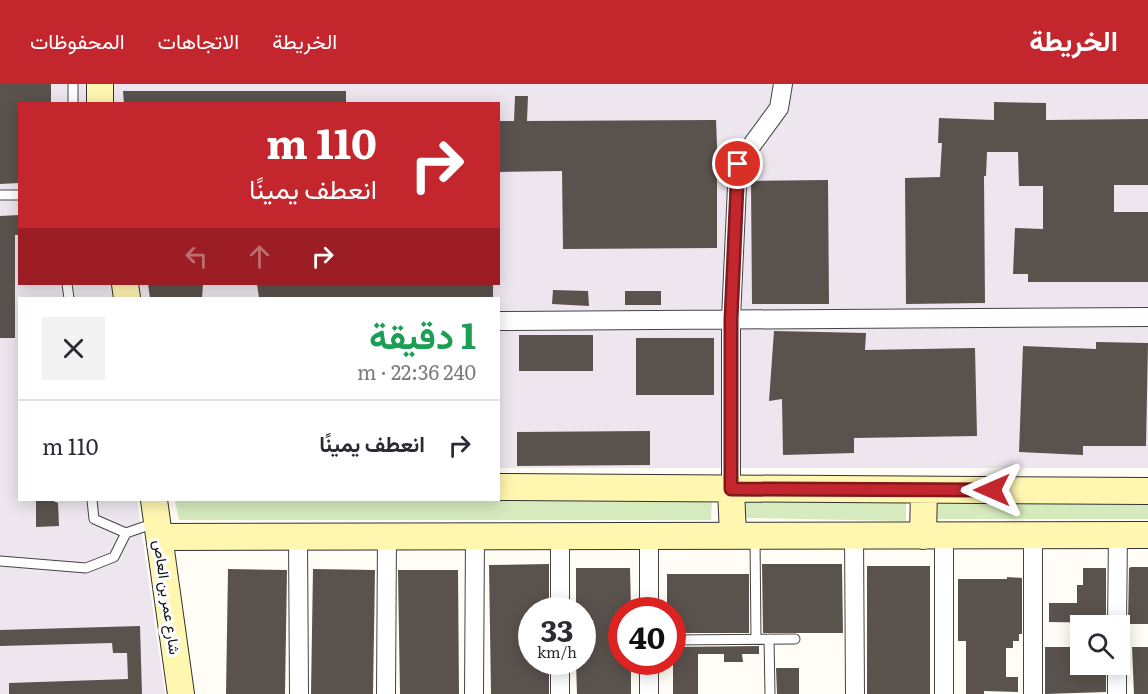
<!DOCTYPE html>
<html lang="ar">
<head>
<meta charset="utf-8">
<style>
	body { margin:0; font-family:Literata,Vazirmatn,serif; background:#f2f2f3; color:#2b2b33; direction:rtl; height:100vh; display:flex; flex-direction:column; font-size:22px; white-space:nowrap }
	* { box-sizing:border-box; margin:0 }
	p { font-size:20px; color:#7c7c81 }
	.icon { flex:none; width:33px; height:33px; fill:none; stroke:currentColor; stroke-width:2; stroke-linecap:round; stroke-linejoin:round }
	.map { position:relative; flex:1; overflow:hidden; direction:ltr }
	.drawer { position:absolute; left:18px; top:213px; width:482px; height:204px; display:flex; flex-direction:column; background:#fff; border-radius:0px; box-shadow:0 3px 15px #0003; direction:rtl }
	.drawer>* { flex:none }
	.hud { position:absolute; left:18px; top:18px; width:482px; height:183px; border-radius:0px; box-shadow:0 3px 15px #0003; direction:rtl; background:#c4262e; color:#fff; overflow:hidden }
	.controls { position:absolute; left:1070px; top:531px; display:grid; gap:12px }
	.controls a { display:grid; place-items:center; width:60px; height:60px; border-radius:0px; background:#fff; box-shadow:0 3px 15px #0003; font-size:30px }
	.speed { position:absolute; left:518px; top:513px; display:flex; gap:12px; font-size:30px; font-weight:700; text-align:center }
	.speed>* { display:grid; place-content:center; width:78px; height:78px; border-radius:50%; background:#fff; box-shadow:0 3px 15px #0003; line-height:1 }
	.speed small { font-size:15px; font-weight:400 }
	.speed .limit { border:9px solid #d22; background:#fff; color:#111 }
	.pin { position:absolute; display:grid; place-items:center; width:51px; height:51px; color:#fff; margin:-26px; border:3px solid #fff; border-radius:50%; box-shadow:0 2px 6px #0007 }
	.me { position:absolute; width:66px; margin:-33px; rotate:270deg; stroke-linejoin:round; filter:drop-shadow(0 0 4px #0008) }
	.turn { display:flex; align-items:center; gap:21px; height:126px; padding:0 24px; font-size:27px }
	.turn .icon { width:78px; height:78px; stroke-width:2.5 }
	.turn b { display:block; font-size:42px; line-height:51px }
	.lanes { display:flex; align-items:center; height:57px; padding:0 24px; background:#0003; justify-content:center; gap:30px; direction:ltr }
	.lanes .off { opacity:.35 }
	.round { display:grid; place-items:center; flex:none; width:63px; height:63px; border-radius:0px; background:#f2f2f3 }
	.summary { display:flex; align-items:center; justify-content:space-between; height:102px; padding:0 24px }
	h1 { font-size:36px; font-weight:700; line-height:45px; color:#1e9e55 }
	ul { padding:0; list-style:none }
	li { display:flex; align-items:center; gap:18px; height:90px; padding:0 24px; border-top:2px solid #e1e1e2 }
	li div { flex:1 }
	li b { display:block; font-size:22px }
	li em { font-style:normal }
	header { display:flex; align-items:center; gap:36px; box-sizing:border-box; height:84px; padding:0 30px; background:#c4262e; color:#fff }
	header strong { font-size:28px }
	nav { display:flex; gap:33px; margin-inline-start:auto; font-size:21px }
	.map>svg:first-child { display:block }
	.industrial { fill:#eee6ef; fill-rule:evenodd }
	.green { fill:#d5ebbd }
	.building { fill:#5a524d }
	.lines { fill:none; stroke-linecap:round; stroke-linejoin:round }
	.lane-casing { stroke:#444; stroke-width:11 }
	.street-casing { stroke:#444; stroke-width:20 }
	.secondary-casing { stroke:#333; stroke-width:28 }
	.lane { stroke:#fff; stroke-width:9 }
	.street { stroke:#fff; stroke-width:18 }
	.secondary { stroke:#fff6b0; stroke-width:26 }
	.route-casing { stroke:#7f191e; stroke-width:15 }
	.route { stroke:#c4262e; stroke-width:10 }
	.labels { text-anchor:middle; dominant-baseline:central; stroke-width:6; stroke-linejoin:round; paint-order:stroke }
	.street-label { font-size:15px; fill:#111; stroke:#fff }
</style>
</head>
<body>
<header>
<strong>الخريطة</strong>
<nav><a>الخريطة</a><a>الاتجاهات</a><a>المحفوظات</a></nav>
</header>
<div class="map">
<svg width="1148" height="610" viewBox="0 0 1148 610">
	<rect width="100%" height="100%" fill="#fffdf5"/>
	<path class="industrial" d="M0,0H1148V384H498V214H20V416H137L165,610H0ZM20,20H498V200H20Z"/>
	<path class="green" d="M712,414L711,436H179L175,416Z
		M745,416L906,419V437L744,434Z
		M928,418H1148V435H928Z"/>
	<path class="building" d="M0,0H51V20H20V99L0,100Z
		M123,7H346V20H124Z
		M515,12H528L527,37L716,36L718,85H717V164L563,165L562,87L498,88V37H514Z
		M994,18L1046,19V36L1148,35V101H1114V128H1148V198H1028V190H1013L1015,144L1043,145V102H1019L1018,68H987L986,92H984L985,219L906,220L905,94L940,93L942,59H938L939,34L994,36Z
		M828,96L829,220H752L751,97Z
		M20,131V151H15V254H0V132Z
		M148,200H203L202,214H150Z
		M257,200H493V214H259Z
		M553,206L588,207L589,222L552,220Z
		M625,207H661V221H625Z
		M774,247L866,249L865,266L975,264L977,352L854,354V369L783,371L782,315L769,317Z
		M519,251H593V287H519Z
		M636,254H714V311H636Z
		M1096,258L1148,259L1146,362H1083V371L1019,368L1023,262L1096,265Z
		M650,347V381L517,382V348Z
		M36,416H51L58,419L59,442L36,443Z
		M549,480V526H531V578H549V610H491L489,481Z
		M762,480H842L843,549H763Z
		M867,482H930V610H867Z
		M1131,483H1148V540H1128L1129,484Z
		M576,484H630L631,526H621V578H631V610H577L576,578H582V526H576Z
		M1083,484H1106V539L1049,538V519H1077V501H1083Z
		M228,485L287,486L285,610H226Z
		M313,485L375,486L373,610H311Z
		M398,486H458L459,610H400Z
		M667,490H749V549H672V526H667Z
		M1007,493L1022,494V550H1019V557H1013V564H1006V593H1018V608L984,607V610H966V557H958V495H1007Z
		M140,542L142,610H9V599L128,595L127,569H113L112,559L0,562V546Z
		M759,562V570H742L743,578H724V570H698V610H673V563Z
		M1045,563H1080V580H1106V608L1045,610Z
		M1132,563H1148V610H1134Z
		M776,584H799V610H777Z"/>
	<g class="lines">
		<defs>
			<path id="lane" d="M73,0V20
				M0,111H20
				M67,200L69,214
				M92,416L94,435L126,449
				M755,454L756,555
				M0,477L86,484L114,473L126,449L155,439
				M769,555L770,610
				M672,556L795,555"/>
			<path id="street" d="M498,237L1148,233
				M731,405V235L738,80L779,24L783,0
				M1033,451V610
				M560,452V526
				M649,452V526
				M854,452L855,610
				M944,452V610
				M298,453L299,610
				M1117,542L1118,451
				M560,578V610
				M649,578V610
				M386,610L387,453
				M474,610L475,453
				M1117,610V580"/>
			<path id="secondary" d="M100,0V20
				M125,200L127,214
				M498,403L1148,407
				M731,405L733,452
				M154,416L181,610
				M923,452L924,406
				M160,453L1148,451"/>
		</defs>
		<use href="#lane" class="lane-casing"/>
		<use href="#street" class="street-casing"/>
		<use href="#secondary" class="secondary-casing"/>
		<use href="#lane" class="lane"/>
		<use href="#street" class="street"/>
		<use href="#secondary" class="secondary"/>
	</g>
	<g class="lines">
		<defs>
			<path id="route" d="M738,80L731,235V405L992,406"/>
		</defs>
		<use href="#route" class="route-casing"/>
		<use href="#route" class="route"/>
	</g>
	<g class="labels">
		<g class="street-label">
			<text transform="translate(168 513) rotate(82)">شارع عمر بن العاص</text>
		</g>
	</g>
</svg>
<div class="controls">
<a><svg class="icon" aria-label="search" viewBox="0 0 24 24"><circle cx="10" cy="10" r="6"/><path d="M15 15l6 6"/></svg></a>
</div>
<div class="speed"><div>33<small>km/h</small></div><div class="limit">40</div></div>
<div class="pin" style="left:738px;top:80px;background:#d93025"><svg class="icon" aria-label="arrive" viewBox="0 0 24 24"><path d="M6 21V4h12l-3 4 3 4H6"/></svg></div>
<svg class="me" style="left:992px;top:406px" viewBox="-20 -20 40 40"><path d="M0-17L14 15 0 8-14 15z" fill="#c4262e" stroke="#fff" stroke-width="4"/></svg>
<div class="hud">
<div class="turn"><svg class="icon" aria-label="right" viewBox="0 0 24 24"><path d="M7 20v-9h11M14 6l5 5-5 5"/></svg><div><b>110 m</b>انعطف يمينًا</div></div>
<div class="lanes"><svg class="icon off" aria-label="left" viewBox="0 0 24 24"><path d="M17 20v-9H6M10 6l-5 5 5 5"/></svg><svg class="icon off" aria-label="ahead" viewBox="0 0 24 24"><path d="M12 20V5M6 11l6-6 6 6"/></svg><svg class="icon" aria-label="right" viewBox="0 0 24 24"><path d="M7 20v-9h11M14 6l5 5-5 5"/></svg></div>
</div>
<section class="drawer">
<div class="summary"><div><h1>1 دقيقة</h1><p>240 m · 22:36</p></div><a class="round"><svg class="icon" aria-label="close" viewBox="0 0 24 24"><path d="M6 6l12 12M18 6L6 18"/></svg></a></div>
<ul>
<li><svg class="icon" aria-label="right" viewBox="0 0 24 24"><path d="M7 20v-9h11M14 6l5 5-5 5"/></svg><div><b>انعطف يمينًا</b></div><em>110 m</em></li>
</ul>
</section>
</div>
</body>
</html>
